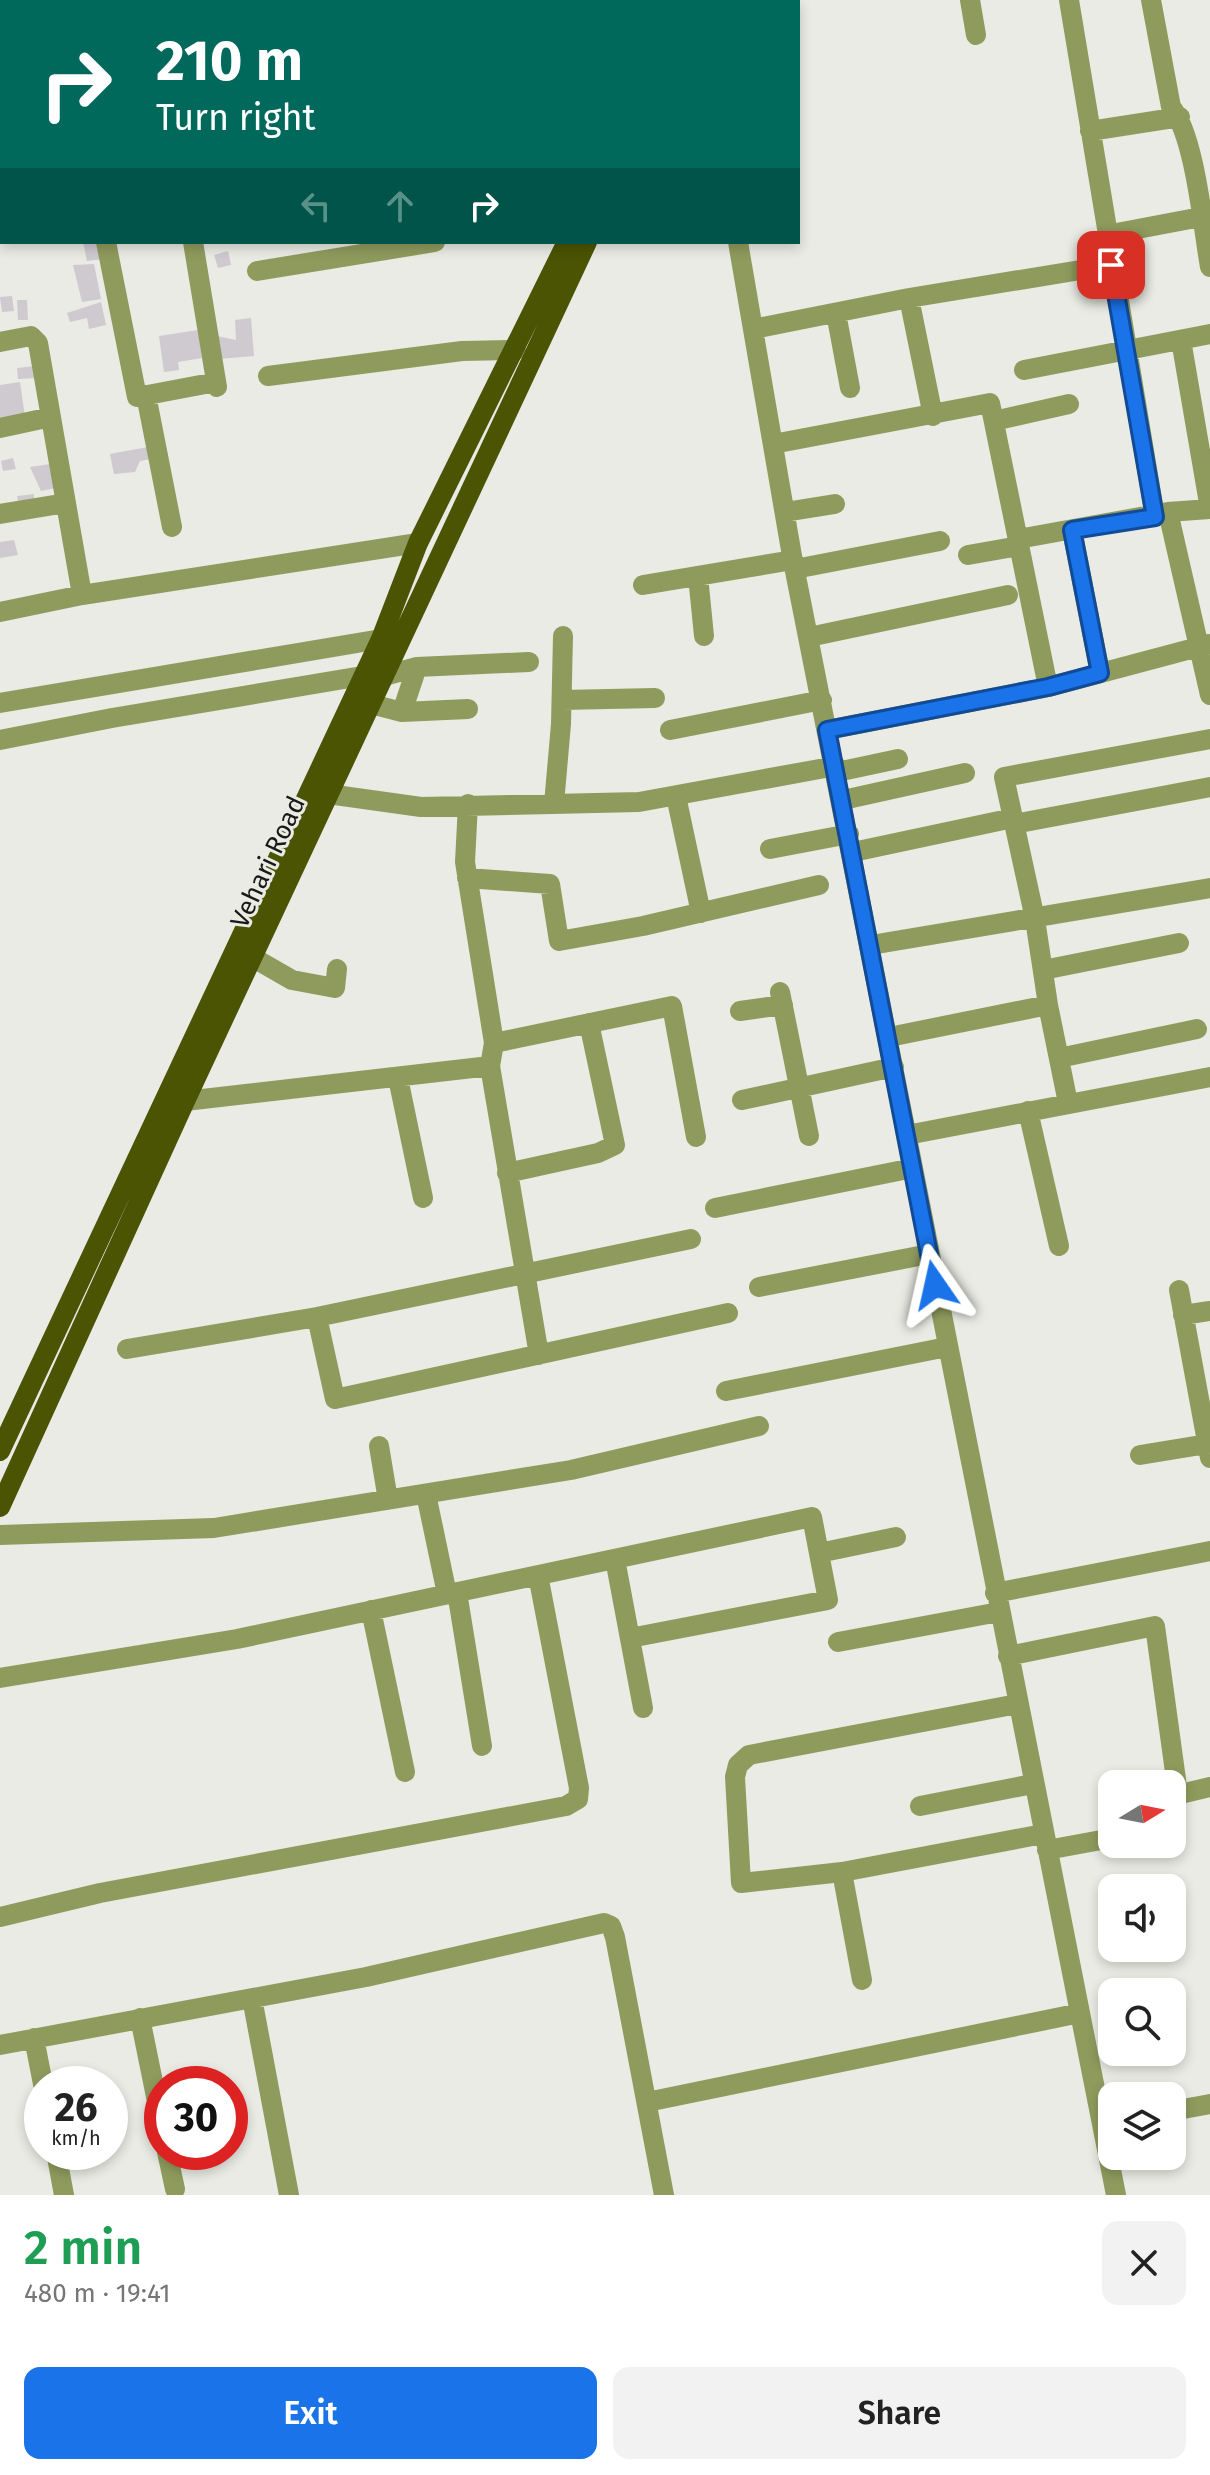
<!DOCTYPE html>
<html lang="en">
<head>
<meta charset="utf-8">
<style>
	body { margin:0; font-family:"Fira Sans",sans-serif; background:#f2f2f2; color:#222; height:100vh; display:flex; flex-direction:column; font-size:30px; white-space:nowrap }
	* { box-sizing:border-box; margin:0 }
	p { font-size:26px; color:#767676 }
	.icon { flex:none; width:44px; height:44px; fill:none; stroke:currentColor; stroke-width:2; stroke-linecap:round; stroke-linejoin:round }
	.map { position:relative; height:2195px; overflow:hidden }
	.details { display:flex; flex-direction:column; background:#fff; flex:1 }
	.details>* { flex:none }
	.banner { position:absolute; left:0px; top:0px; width:800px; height:244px; box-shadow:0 4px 12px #0003; background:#00695c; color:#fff; overflow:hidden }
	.needle { width:52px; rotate:80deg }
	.buttons { position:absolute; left:1098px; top:1770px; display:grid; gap:16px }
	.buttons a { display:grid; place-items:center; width:88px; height:88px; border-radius:16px; background:#fff; box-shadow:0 4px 12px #0003; font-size:40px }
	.speed { position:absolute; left:24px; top:2066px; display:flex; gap:16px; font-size:40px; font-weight:700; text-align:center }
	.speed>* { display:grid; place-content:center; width:104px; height:104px; border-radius:50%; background:#fff; box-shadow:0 4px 12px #0003; line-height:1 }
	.speed small { font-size:20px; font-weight:400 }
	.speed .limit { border:12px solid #d22; background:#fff; color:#111 }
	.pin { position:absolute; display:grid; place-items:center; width:68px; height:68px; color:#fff; margin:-34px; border-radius:16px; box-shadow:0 4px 12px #0006 }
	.me { position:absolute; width:88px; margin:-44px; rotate:349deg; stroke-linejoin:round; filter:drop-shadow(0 0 6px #0008) }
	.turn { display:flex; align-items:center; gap:28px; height:168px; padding:0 24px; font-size:36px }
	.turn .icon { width:104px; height:104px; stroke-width:2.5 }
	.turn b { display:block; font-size:56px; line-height:68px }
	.lanes { display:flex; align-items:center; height:76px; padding:0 24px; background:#0003; justify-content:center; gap:40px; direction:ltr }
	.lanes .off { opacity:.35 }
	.round { display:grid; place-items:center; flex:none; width:84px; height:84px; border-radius:16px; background:#f2f2f2 }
	.headline { display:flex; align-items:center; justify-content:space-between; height:136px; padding:0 24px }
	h1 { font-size:48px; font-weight:600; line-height:60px; color:#1e9e55 }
	.cta { display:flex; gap:16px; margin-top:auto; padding:16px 24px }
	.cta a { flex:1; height:92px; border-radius:16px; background:#1a73e8; color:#fff; font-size:32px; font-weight:600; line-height:92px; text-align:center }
	.cta a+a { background:#f2f2f2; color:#222 }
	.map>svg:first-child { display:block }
	.building { fill:#cfc9d0 }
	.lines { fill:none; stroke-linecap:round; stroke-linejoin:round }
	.minor { stroke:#8f9b5d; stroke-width:20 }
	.major { stroke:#4a5403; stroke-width:20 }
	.route-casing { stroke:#114b97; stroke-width:20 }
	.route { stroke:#1a73e8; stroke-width:14 }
	.labels { text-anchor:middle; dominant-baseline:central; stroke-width:6; stroke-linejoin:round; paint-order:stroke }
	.street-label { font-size:26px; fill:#181816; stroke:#e9ebe4 }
</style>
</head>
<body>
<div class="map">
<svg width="1210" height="2195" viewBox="0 0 1210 2195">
	<rect width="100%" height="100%" fill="#e9ebe4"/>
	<path class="building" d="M83,242H99L103,259L87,261Z
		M228,251L231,265L218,268L214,255Z
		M94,264L101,299L82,302L73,265Z
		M12,296L14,311L2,312L0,297Z
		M17,300H27L28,320H18Z
		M101,302L106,325L89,329L87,318L70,322L67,313Z
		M251,318L254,356L219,359L217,336L236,340L235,320Z
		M198,330L202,358L178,362L179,370L164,372L159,336Z
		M35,366L36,378L18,379L17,368Z
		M20,382L25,417L0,421V385Z
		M153,446L156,458L140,461L135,472L114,474L110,454Z
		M13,458L16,469L3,471L1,461Z
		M57,463L60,487L41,491L30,467Z
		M34,494V502L19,506L17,496Z
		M14,540L18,555L0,558V542Z"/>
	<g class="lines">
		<path class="minor" d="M74,0V2
			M185,0V2
			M281,0V2
			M325,0L326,2
			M488,0V2
			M646,0L650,2
			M970,0L976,35
			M1069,0L1155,517
			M1151,0L1171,107C1195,135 1203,228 1210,267
			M427,2L440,0
			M1090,131L1180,117
			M0,194L2,204
			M1106,235L1201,217
			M106,242L137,397L216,382
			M193,242L217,387
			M738,242L792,556L1116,2195
			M257,271L435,242
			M909,298L933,416
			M836,313L850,388
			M753,329L909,298L1111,265
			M1181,340L1210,509
			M0,342L31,336L38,343L82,595
			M1024,370L1210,334
			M268,376L462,351L516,350
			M146,395L172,527
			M994,421L1069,404
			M0,428L51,417
			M773,444L990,403L1048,687
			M785,512L835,504
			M1168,512L1210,695
			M0,514L66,503
			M1072,530L1100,673
			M1018,539L1168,512L1210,509
			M968,555L1019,546
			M795,569L940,541
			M698,576L704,636
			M643,585L793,560
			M0,612L82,595L418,543
			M809,637L1008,595
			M384,676L417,667L529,662
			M562,700L655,698
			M0,703L381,639L393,645
			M371,704L402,712L468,709
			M402,712L417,667
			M670,730L822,700
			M827,730L1048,687L1210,644
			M0,740L112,718L362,676L376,670
			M837,772L898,759
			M328,794L421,807L639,802L836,766
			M676,796L701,913
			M843,800L965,773
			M468,804L465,862L494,1043L490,1066L539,1355
			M554,804L561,724L563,636
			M1014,824L1210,787
			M770,849L849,834
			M853,852L1013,818
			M467,878L550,884L559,941L643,926L819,885
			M871,945L1210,888
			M252,957L292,980L335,988L337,969
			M1043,970L1179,943
			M780,992L809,1136
			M1048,1005L1035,919L1004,777L1210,739
			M740,1011L783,1005
			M889,1037L1048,1005L1068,1103
			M494,1043L672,1006L696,1137
			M1059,1058L1197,1029
			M398,1078L423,1198
			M742,1100L894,1067
			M185,1101L490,1066
			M1028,1111L1059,1246
			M907,1135L1210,1077
			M507,1173L598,1153L615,1145L589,1023
			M715,1208L913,1168
			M759,1287L929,1254
			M1179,1290L1210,1458
			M1183,1315L1210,1311
			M317,1317L335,1399L728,1313
			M127,1349L317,1317L691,1239
			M726,1391L947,1347
			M379,1446L388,1500
			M1140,1455L1207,1444
			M426,1494L447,1594
			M0,1535L214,1528L571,1470L759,1426
			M819,1553L896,1537
			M615,1559L643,1708
			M457,1592L482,1746
			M995,1593L1210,1551
			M371,1610L405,1772
			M838,1642L999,1612
			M1008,1656L1155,1626L1178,1794
			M0,1678L237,1639L812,1517L828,1600L630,1638
			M1017,1704L749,1755L738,1765L735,1777L741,1883L842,1872L1043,1834
			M1172,1796L1210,1787
			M920,1806L1033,1784
			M1047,1850L1112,1838
			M842,1872L862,1980
			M0,1917L100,1893L566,1806L578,1799L579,1788L538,1575
			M252,1998L289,2195
			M140,2018L162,2126
			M34,2038L43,2084
			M0,2045L366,1977L604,1923L611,1926L615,1937L664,2195
			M647,2102L1080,2013
			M1172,2111L1210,2104
			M56,2152L64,2195
			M167,2152L175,2189"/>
		<path class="major" d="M679,2L680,0
			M700,2V0
			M0,1451L381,639L418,543L567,242
			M0,1507L185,1101L587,242"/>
	</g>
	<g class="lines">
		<defs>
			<path id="route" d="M935,1285L827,730L1048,687L1100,673L1072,530L1155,517L1111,265"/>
		</defs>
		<use href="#route" class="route-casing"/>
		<use href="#route" class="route"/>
	</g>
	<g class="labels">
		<g class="street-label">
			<text transform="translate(268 862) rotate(-65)">Vehari Road</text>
		</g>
	</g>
</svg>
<div class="buttons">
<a><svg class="needle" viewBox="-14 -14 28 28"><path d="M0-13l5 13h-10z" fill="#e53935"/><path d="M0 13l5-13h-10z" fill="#767676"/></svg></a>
<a><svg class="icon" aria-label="sound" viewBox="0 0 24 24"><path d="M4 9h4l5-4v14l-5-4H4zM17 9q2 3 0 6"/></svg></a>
<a><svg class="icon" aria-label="search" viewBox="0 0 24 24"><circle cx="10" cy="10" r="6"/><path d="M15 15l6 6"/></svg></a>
<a><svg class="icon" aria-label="layers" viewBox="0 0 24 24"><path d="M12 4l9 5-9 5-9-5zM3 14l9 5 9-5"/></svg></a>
</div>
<div class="speed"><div>26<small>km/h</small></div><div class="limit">30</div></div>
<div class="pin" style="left:1111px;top:265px;background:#d93025"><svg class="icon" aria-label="arrive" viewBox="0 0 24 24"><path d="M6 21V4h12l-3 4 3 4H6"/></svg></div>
<svg class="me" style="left:935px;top:1285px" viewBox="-20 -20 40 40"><path d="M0-17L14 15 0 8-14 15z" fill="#1a73e8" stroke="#fff" stroke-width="4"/></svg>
<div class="banner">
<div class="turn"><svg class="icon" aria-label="right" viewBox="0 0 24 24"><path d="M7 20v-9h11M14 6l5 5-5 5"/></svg><div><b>210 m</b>Turn right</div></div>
<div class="lanes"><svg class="icon off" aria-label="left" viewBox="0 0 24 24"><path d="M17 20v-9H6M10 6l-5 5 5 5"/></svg><svg class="icon off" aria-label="ahead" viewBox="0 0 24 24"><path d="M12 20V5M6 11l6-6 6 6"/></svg><svg class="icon" aria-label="right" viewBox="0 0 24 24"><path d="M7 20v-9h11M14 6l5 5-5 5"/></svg></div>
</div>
</div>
<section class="details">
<div class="headline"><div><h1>2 min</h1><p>480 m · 19:41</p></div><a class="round"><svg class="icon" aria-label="close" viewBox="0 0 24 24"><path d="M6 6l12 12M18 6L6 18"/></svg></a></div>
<div class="cta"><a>Exit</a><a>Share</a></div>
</section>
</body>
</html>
